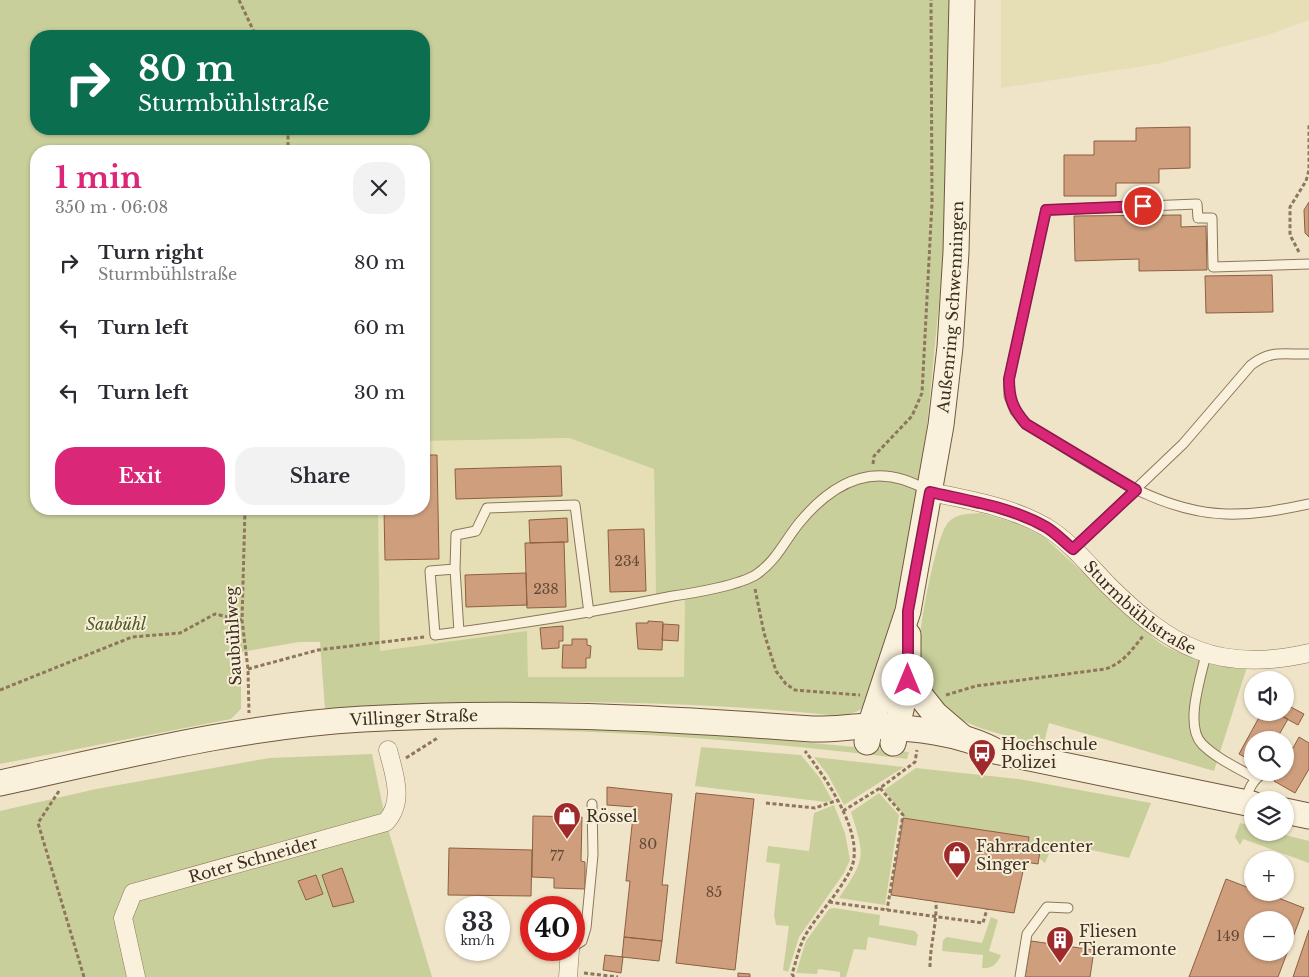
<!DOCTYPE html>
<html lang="en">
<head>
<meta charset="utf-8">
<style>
	body { margin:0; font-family:"Libre Baskerville",serif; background:#f2f2f3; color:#2b2b33; height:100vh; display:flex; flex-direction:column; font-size:19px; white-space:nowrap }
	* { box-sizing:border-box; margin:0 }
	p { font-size:16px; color:#7c7c81 }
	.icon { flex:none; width:28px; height:28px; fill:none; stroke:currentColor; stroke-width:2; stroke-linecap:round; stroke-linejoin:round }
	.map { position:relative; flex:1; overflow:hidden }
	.side { position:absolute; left:30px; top:145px; width:400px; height:370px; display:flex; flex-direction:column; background:#fff; border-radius:20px; box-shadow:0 1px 4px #0004 }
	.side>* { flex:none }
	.guide { position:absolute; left:30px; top:30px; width:400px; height:105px; border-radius:20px; box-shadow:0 1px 4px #0004; background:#0b6e4f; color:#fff; overflow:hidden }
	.fabs { position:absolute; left:1244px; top:671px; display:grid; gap:10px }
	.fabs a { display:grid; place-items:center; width:50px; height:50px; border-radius:50%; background:#fff; box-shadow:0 1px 4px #0004; font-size:25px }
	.speed { position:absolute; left:445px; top:896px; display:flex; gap:10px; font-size:25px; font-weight:700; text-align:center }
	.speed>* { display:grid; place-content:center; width:65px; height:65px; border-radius:50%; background:#fff; box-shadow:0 1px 4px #0004; line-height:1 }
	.speed small { font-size:12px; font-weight:400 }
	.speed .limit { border:8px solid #d22; background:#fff; color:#111 }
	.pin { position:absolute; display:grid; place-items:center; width:42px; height:42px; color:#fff; margin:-21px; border:2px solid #fff; border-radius:50%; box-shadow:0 1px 5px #0007 }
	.me { position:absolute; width:55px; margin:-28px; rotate:0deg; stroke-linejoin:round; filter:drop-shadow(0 0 4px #0008) }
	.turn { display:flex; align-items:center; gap:18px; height:105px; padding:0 25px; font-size:22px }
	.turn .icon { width:65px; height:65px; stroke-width:2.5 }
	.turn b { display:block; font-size:35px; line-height:42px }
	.round { display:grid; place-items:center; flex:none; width:52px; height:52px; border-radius:20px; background:#f2f2f3 }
	.summary { display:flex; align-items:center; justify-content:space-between; height:85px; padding:0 25px }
	h1 { font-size:30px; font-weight:800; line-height:38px; color:#db2777 }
	.cta { display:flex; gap:10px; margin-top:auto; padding:10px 25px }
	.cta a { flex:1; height:58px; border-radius:20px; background:#db2777; color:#fff; font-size:20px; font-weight:800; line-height:58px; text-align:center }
	.cta a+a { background:#f2f2f3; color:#2b2b33 }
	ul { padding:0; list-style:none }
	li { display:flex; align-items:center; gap:15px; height:65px; padding:0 25px }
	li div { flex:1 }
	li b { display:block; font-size:19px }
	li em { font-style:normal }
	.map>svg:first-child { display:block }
	.farmland { fill:#e6deb5 }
	.green { fill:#c9cf9b; fill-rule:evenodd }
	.building { fill:#cf9f7d; stroke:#8d5f41; fill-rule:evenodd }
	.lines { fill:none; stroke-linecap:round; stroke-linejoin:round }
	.lane-casing { stroke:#8d765c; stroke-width:11 }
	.street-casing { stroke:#8d765c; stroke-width:19 }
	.secondary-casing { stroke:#6f573f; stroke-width:27 }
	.path { stroke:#8d765c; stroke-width:3; stroke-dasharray:4 2.5; stroke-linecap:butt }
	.lane { stroke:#faf1dc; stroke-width:9 }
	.street { stroke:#faf1dc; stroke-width:18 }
	.secondary { stroke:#faf1dc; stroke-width:25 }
	.route-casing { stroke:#8e194d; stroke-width:12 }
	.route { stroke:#db2777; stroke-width:9 }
	.labels { text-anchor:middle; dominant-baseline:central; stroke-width:4; stroke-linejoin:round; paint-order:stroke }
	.number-label { font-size:14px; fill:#624a37 }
	.street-label { font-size:16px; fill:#3d2e20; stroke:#f7eed8 }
	.park-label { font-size:16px; font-style:italic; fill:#4d5a26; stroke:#f7eed8 }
	.poi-label { font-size:16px; fill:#3d2e20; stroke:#f7eed8; text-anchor:start }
</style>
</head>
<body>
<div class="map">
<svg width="1309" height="977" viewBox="0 0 1309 977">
	<rect width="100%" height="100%" fill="#f0e4c8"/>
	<path class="farmland" d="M1001,0H1309V20L1268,35L1157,64L1001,88Z
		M569,438L654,469L656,594H685L684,677H528L527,631L380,651L378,509H424V441Z"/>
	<path class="green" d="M0,0H954L951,179L927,427L902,578L874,692C864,710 860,712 840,716C670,698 496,699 325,709L320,642H299L241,652V709L231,719L0,764ZM36,36H424V129H36ZM36,151H424V441L569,438L654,469L656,594H685L684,677H528L527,631L380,651L378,509H36Z
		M981,513L1019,524L1044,537L1144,628C1168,659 1211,660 1247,667L1214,771L1049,723L1044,743H1034C999,733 956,727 933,696C925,686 921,670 919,657C917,636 935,540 947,524C955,513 969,514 981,513Z
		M505,723L715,734L909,752L907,759C710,735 510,721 312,735L393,725Z
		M701,747L801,755L820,778L832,800L826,802L695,786Z
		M372,754L386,822L432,977H0V811L96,789L269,758Z
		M814,757L904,767L844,805L828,775Z
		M916,768L1019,779L1151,803L1129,858L1054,842L1045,863L1027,849L1028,837L903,818V814L884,790Z
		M879,793L899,815L885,905L839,898C866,857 865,858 851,812Z
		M834,805L845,833L850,860L844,873L799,937L788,972L783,970L789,926L776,925L774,915L780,864L766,862L768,846L809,851L814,813Z
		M1240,823L1252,826V832L1277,833L1309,841V863L1243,839L1240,845L1235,837Z
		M834,908L880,915L879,925L915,931L918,935L916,946L868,937L866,950L854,949L846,977H840V972L818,969L817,974L796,973L806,941L829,909Z
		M991,917L998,920L989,951L1001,955C997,964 992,969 982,968L983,955L942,951L943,940L947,937L982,943Z"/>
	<path class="building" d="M1190,127V168L1159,169V183H1116V196H1064V155H1094V141H1136V128Z
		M1309,202V237L1305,233L1304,210Z
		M1181,215V227L1206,226L1207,270L1139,271V259L1075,261L1074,216Z
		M1272,275L1273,312L1206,313L1205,276Z
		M424,455H437L439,559L385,560L384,509H424Z
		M561,466L562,496L456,499L455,469Z
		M567,518L568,542L530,543L529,520Z
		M644,529L646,591L610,592L608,530Z
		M564,542L566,607L527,608L525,543Z
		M526,573L527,605L466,607L465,575Z
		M648,621L663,622L662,650L638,649L636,623H648Z
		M663,624L679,625L678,641L662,640Z
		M563,626V641H559V648L542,649L540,628Z
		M572,639H587V645L591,646L590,658H586V668H562L563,645H572Z
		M1285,704L1304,714L1298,725L1274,712H1285Z
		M1262,712H1274L1288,719L1276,740H1252V761L1239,754Z
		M1299,737L1309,743V769L1295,793L1274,781L1278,776L1273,772H1285V744L1293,748Z
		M607,787L672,794L662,885H668L662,941L624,937L630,881H626L634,807L607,805Z
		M696,793L754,799L735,970L676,963Z
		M533,816L582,817L581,861L585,862V889L554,888V878L532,877Z
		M903,818L1029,837L1027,849L1040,851L1038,864L1025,862L1014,913L891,895Z
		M449,848L532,850L531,896L448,895Z
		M342,868L354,902L333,907L322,875Z
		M316,875L323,894L306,900L298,881Z
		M1226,879L1252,889V892H1263L1304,908L1278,977H1189ZM1252,920H1285V952H1252Z
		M499,908H500L499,950Z
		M1309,930V977H1293Z
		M624,937L662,941L659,961L622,957Z
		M1031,941L1094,950L1090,977H1025Z
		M605,955L623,957L621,973L603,970Z
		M738,973L750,974V977H738Z"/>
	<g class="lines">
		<defs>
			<path id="lane" d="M1309,264L1213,267L1212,218H1198L1197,204L1046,210L1009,379V396L1015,411L1026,424C1087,460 1152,512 1226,514C1254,515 1281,510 1309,504
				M1073,549L1183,444L1251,365C1272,349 1285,355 1309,354
				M455,569L430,571L435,635C515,625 594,612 673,596C694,593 741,585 757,574C777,560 785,540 800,522C835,480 877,460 928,491
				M459,632L455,569L456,535L476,531L487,508L575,505L589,613
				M1206,654C1201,677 1184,726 1202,744C1217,759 1238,768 1255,778
				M1245,802C1249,788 1252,781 1264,772
				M574,946L582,941L586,928L593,855L592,804
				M1020,977L1027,934L1047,907L1068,908"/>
			<g id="street">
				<path id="s1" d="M930,492C970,500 1011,507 1046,527C1069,541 1088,564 1107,584C1170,647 1218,674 1309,653"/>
				<path id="s2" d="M136,977L123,918L133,893L386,822C405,801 394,774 388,750"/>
				<path d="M568,977L570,950"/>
			</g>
			<g id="secondary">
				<path d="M908,680L935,714L963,738"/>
				<path id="s3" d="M867,742L870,726L908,611L941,425L950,347L956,252L962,0"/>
				<path d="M893,743L908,680V635"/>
				<path id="s4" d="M0,783C120,757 240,726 363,719C513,710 663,718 812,729C833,730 852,726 873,726C913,728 960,732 995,751L1252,804"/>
				<path d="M1285,811L1309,816"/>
			</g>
		</defs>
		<use href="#lane" class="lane-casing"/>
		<use href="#street" class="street-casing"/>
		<use href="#secondary" class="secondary-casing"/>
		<path class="path" d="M239,0L256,36
			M288,129V151
			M1299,252L1290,235V207L1306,181L1309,170V124
			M873,464L874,456L912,416L922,393L932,203L931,0
			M245,509L242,620L248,669L249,713
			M755,589L764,633L776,671L786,684L795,690L860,695
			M248,669L318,650L424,637
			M0,690L132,637L180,633L215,614L242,620
			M946,695L976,686L1105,669C1122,664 1132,650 1143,636
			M406,758L439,737
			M880,788L903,815L887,910
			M59,791L38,823L84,977
			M766,803L815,808L838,800
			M843,811L880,788L915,762L917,750
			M829,902L983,923L987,909
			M930,967C930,945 937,924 936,902
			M584,973L618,977
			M794,977L792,974C796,962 799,946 806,934C819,913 838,894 850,871C868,837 825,777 805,751"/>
		<use href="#lane" class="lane"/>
		<use href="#street" class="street"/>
		<use href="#secondary" class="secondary"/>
	</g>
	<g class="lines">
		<defs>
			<path id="route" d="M908,680V611L930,492C970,501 1011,507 1046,527C1056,533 1064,542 1073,549L1136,490L1026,424C1013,409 1009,399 1009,379L1046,210L1143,206"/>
		</defs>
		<use href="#route" class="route-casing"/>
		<use href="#route" class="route"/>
	</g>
	<defs>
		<symbol id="bus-pin" viewBox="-11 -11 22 30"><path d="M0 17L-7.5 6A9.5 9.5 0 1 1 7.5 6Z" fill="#9e2a2b" stroke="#f7eed8"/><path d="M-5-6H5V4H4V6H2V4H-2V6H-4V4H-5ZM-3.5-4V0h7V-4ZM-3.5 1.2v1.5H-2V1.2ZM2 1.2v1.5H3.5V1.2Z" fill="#fff"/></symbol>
		<symbol id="shop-pin" viewBox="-11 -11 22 30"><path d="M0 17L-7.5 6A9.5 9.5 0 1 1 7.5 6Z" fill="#9e2a2b" stroke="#f7eed8"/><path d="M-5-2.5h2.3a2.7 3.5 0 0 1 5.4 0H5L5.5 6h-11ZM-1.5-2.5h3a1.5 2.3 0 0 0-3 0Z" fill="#fff"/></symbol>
		<symbol id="building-pin" viewBox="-11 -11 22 30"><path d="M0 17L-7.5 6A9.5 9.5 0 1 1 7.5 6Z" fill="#9e2a2b" stroke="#f7eed8"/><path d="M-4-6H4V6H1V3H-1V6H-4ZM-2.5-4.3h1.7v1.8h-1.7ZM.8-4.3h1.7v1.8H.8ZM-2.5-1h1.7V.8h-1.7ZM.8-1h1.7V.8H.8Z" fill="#fff"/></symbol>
	</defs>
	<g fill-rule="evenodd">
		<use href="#bus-pin" x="966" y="737" width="32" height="43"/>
		<use href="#shop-pin" x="551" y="800" width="32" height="43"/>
		<use href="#shop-pin" x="941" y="839" width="32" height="43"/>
		<use href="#building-pin" x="1044" y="924" width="32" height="43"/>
	</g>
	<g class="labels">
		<g class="number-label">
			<text x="627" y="561">234</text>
			<text x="546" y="589">238</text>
			<text x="648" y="844">80</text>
			<text x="557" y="856">77</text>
			<text x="714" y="892">85</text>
			<text x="1228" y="936">149</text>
		</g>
		<g class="street-label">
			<text stroke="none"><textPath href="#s3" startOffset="445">Außenring Schwenningen</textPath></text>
			<text stroke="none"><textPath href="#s1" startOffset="246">Sturmbühlstraße</textPath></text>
			<text transform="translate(233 636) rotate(-93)">Saubühlweg</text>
			<text stroke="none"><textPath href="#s4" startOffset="420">Villinger Straße</textPath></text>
			<text stroke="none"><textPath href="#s2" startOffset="212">Roter Schneider</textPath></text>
		</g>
		<g class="park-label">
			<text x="116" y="624">Saubühl</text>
		</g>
		<g class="poi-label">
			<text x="1001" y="744">Hochschule<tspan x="1001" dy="18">Polizei</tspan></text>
			<text x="586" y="816">Rössel</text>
			<text x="976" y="846">Fahrradcenter<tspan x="976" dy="18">Singer</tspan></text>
			<text x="1079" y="931">Fliesen<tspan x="1079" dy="18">Tieramonte</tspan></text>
		</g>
	</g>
</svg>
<div class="fabs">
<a><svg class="icon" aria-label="sound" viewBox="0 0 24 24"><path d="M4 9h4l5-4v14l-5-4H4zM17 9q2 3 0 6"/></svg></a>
<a><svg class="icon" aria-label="search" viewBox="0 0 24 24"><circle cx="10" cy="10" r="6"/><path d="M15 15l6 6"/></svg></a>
<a><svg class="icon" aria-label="layers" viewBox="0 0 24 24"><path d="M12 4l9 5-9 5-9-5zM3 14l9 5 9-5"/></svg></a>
<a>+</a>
<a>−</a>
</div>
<div class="speed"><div>33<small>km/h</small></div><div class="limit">40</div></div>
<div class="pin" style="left:1143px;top:206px;background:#d93025"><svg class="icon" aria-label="arrive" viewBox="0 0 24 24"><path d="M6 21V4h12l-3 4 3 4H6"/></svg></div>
<svg class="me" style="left:908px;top:680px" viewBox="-20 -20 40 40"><circle r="19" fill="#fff"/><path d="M0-13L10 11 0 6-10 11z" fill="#db2777"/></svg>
<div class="guide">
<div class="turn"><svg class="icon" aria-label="right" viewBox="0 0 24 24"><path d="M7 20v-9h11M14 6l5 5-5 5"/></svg><div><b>80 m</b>Sturmbühlstraße</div></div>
</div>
<section class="side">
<div class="summary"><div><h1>1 min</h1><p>350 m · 06:08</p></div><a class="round"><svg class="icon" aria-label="close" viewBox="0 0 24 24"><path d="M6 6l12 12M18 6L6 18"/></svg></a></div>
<ul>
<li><svg class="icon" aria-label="right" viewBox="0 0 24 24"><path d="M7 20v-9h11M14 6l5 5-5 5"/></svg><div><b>Turn right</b><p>Sturmbühlstraße</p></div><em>80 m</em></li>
<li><svg class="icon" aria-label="left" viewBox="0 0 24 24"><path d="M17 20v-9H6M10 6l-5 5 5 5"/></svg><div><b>Turn left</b></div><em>60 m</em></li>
<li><svg class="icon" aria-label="left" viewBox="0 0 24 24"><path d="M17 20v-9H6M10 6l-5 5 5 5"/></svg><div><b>Turn left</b></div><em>30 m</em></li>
</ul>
<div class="cta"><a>Exit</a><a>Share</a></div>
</section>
</div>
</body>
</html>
